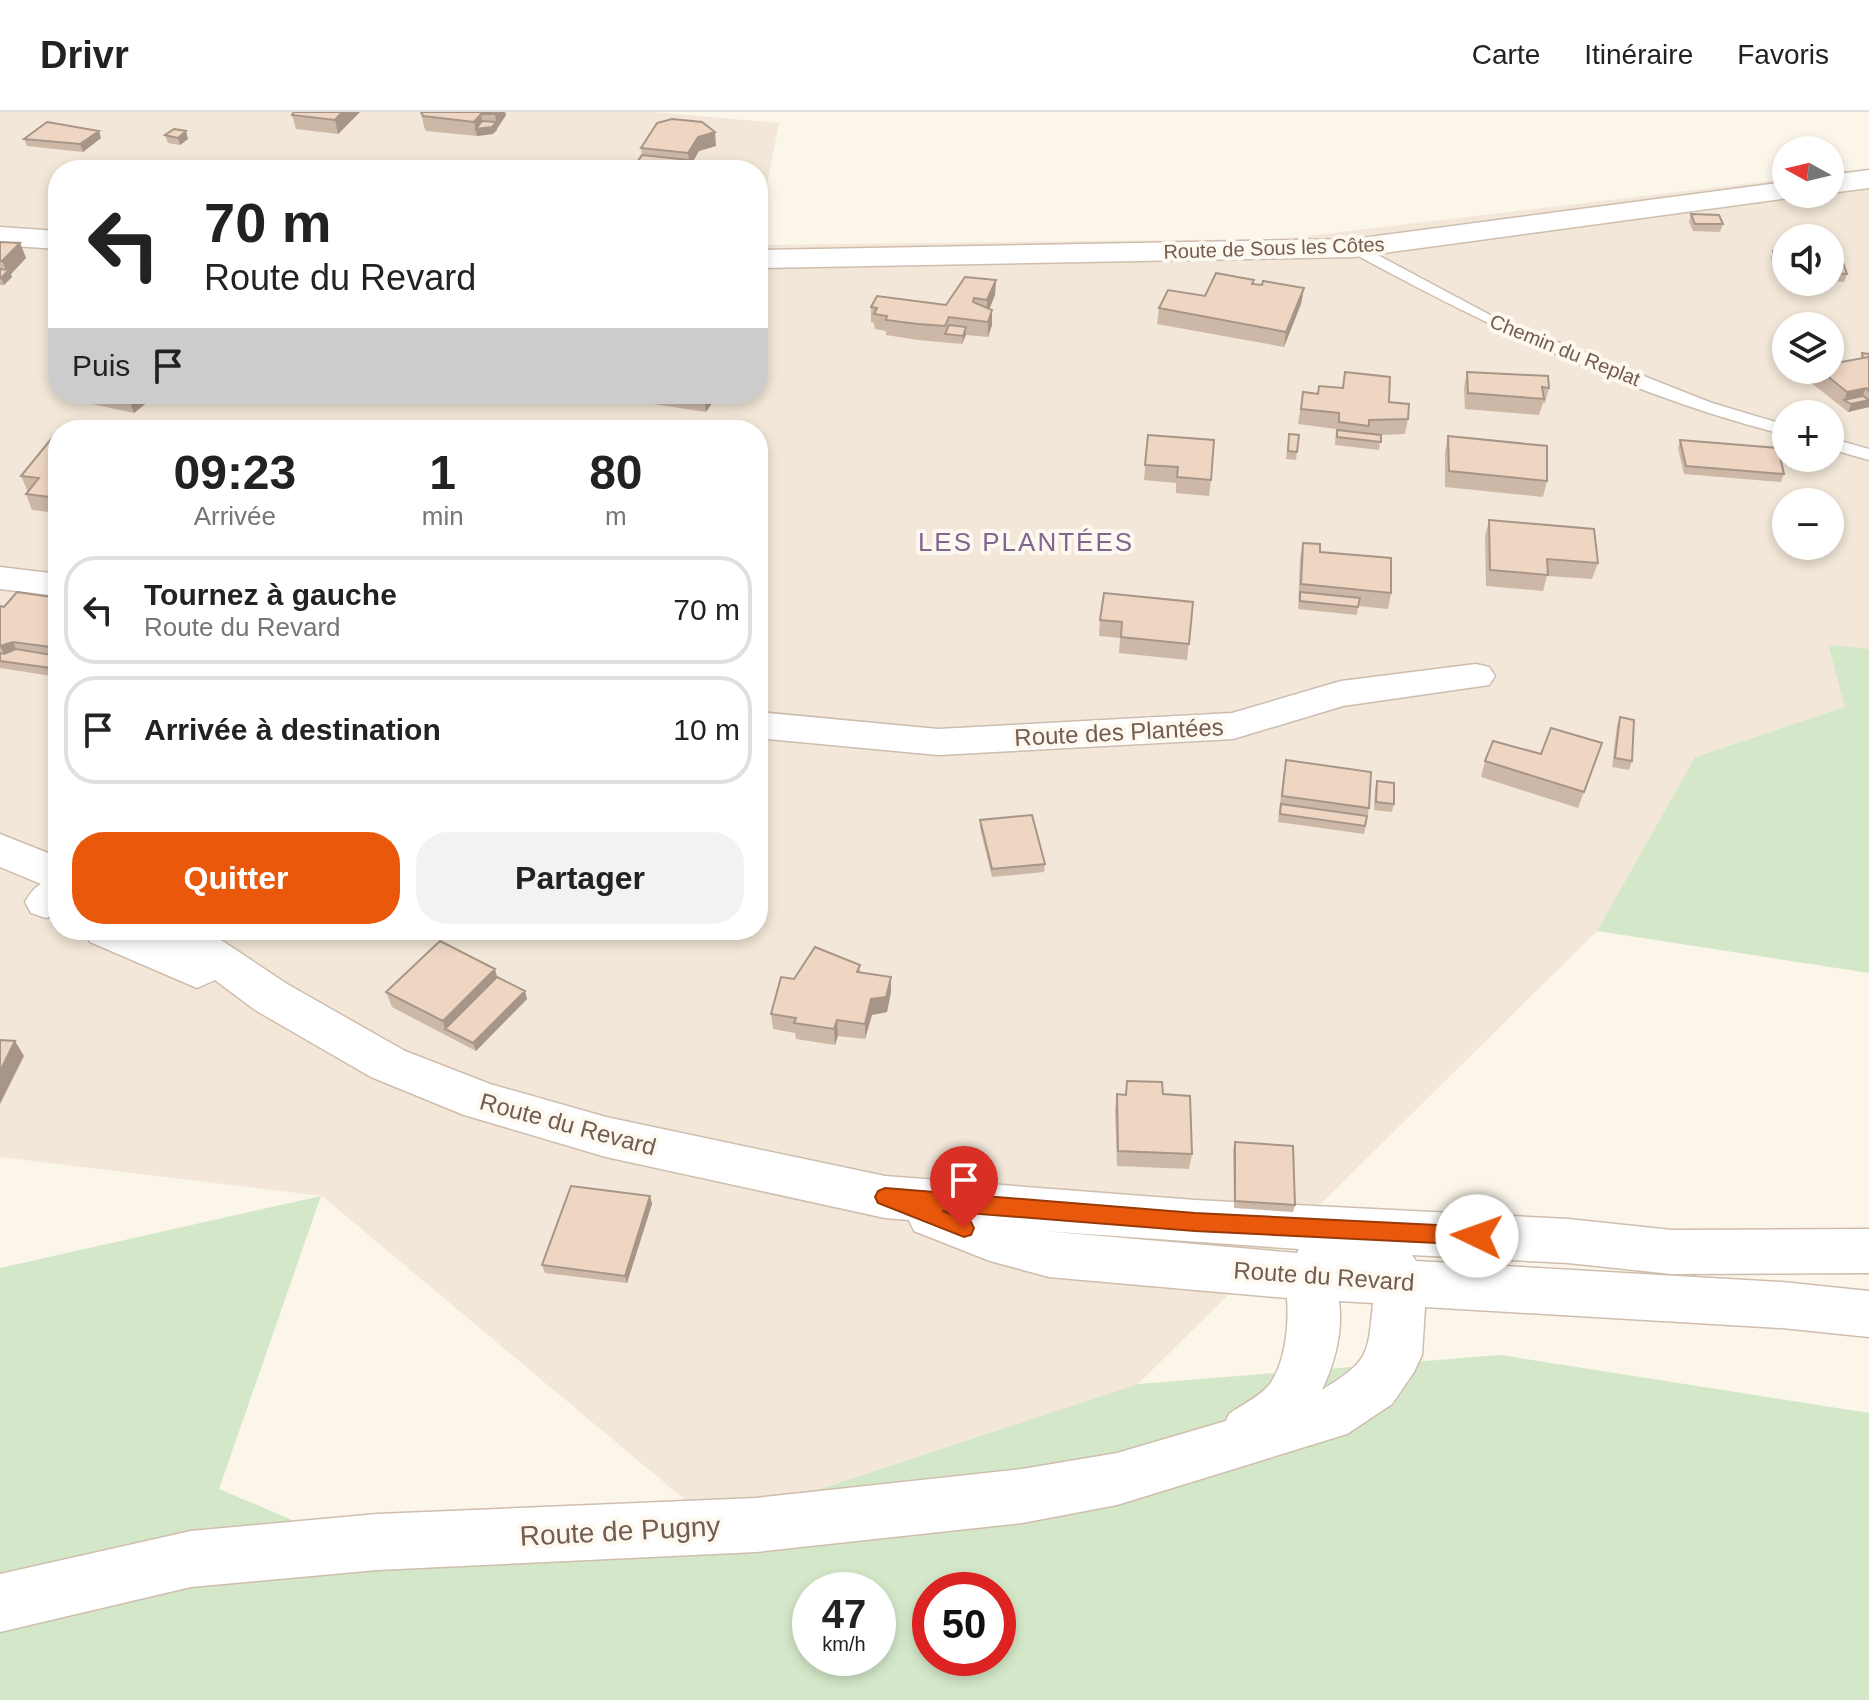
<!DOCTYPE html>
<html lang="fr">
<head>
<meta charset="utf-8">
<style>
	body { margin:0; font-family:Arial,sans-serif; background:#f2f2f2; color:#222; height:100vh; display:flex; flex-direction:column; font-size:30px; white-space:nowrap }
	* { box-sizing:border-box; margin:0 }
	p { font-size:26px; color:#767676 }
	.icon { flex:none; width:44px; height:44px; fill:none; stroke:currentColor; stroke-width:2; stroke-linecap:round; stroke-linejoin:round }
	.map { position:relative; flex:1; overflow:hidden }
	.panel { position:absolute; left:48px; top:308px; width:720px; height:520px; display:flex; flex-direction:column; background:#fff; border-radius:32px; box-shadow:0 4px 12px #0003 }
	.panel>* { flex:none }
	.top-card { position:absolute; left:48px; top:48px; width:720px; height:244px; border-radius:32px; box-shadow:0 4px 12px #0003; background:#fff; color:#222; overflow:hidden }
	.needle { width:52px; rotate:278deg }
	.tools { position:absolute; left:1772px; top:24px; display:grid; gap:16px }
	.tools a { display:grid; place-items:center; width:72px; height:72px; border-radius:50%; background:#fff; box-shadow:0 4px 12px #0003; font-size:40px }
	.speed { position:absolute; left:792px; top:1460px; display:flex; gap:16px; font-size:40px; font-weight:700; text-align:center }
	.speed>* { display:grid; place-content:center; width:104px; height:104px; border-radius:50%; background:#fff; box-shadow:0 4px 12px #0003; line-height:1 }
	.speed small { font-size:20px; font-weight:400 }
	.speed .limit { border:12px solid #d22; background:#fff; color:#111 }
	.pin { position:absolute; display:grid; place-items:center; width:68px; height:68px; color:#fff; margin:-82px -34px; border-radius:50% 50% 50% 0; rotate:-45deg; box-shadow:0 0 8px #0007 }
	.pin .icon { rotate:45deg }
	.me { position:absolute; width:88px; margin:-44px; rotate:273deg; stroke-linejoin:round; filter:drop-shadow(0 0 6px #0008) }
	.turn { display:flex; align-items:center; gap:28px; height:168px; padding:0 24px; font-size:36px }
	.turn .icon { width:104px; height:104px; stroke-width:2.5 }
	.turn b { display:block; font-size:56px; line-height:68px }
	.then { display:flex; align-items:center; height:76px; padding:0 24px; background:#0003; gap:16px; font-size:30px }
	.eta { display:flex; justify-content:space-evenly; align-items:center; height:136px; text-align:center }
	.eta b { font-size:48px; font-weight:600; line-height:56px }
	.cta { display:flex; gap:16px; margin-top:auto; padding:16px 24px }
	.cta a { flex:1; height:92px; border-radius:32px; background:#ea580c; color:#fff; font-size:32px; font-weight:600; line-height:92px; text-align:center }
	.cta a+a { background:#f2f2f2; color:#222 }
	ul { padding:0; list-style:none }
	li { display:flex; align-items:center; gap:24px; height:108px; margin:0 16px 12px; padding:0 8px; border:4px solid #e0e0e0; border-radius:32px }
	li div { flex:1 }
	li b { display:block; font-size:30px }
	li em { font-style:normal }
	header { display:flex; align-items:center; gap:48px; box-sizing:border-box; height:112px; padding:0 40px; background:#fff; border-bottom:2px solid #e0e0e0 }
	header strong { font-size:38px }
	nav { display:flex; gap:44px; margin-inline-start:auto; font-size:28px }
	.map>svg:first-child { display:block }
	.residential { fill:#f2e7d8; fill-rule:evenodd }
	.green { fill:#d4e8c9; fill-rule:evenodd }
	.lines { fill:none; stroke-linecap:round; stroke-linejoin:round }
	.lane-casing { stroke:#ccbdb0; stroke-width:3 }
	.street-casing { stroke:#ccbdb0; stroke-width:3 }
	.secondary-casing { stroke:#cfbeae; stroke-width:3 }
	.lane { fill:#fff; fill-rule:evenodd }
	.street { fill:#fff; fill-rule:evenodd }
	.secondary { fill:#fff; fill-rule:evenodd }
	.wall { fill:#cdb8a8 }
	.shaded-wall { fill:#a79688 }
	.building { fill:#eed6c3; stroke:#a79688; stroke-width:2 }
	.route { fill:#ea580c; stroke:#983908; stroke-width:2 }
	.labels { text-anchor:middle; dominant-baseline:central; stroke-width:8; stroke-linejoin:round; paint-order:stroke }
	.far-street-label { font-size:20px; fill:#745d4f; stroke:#fef9f0 }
	.street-label { font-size:24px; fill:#745d4f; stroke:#fef9f0 }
	.neighbourhood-label { font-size:26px; letter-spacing:2px; fill:#83668f; stroke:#fef9f0 }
	.near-street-label { font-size:28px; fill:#745d4f; stroke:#fef9f0 }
</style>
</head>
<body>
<header>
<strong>Drivr</strong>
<nav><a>Carte</a><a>Itinéraire</a><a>Favoris</a></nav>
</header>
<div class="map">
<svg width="1869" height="1588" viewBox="0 0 1869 1588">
	<rect width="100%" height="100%" fill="#fbf5ea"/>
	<path class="residential" d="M0,0H653L779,11L758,120V58H58V282H758V133L1281,127L1786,67V82H1830V61L1869,57V537L1828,534L1846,595L1695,645L1597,819L1138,1272L714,1412L322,1084L0,1045ZM1786,126H1830V170H1786ZM1786,214H1830V258H1786ZM1786,302H1830V346H1786ZM58,318H758V818H58ZM1786,390H1830V434H1786Z"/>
	<path class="green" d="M1828,533L1869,537V861L1597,819L1695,645L1845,595Z
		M321,1084L219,1377L361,1437L714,1412L1138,1272L1500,1243L1869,1301V1588H0V1156ZM810,1478H878V1546H810ZM930,1478H998V1546H930Z"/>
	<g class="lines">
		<defs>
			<path id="lane" d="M1349,133H1359L1492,204L1712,291L1786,313V323C1633,285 1487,214 1349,139Z
				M1830,326L1869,337V348L1830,337Z"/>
			<path id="street" d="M0,455L58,462V484L0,477Z
				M1476,552L1489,555L1495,564L1489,573L1343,594L1233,627L938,643L758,626V600L938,617L1232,601L1341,569Z
				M58,765V802L46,806L31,801L25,790C33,775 42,769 58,765Z"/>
			<path id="secondary" d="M1869,58V76L1830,81V63Z
				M1786,70V82H1798L1796,85L1354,145L758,156V138L1354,127Z
				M0,115L58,119V137L0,133Z
				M0,722L58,745V779L0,755Z
				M84,818H206L287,872L405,939L490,972L606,1005L885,1064L1195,1088L1568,1107L1672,1118L1869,1117V1161L1672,1162L1568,1151L1412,1143L1416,1149L1782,1170L1869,1179V1225L1782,1216L1425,1195L1422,1243L1414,1260L1392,1292L1347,1322L1117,1393L1022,1411L756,1440L377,1458L191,1475L0,1520V1462L191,1419L377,1402L756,1386L1022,1357L1117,1341L1226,1309L1229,1302C1241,1293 1261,1284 1270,1272C1286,1249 1289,1212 1287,1186L1049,1165L990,1149L914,1119L909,1108L885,1106L606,1045L464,1003L371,965L255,898L215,868L197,876L90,830ZM1043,1119L1299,1137L1297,1141ZM1339,1189L1373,1191C1368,1245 1368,1249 1322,1278C1335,1250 1343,1220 1339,1189Z"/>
		</defs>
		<use href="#lane" class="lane-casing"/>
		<use href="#street" class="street-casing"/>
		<use href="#secondary" class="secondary-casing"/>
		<use href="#lane" class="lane"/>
		<use href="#street" class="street"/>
		<use href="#secondary" class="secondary"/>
	</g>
	<path class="wall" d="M294,0H360L338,22L296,17L292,3Z
		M421,0H505L506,3L493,22L477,24L426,19L424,15Z
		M165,23L188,27L180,33L168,31Z
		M101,26L83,40L27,34L24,27Z
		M716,34L699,39L688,58H656L639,56L638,49L642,43L641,36Z
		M1691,102L1723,112L1720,120L1693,119L1689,110Z
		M0,130L20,131L26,146L11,162L12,165L4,173H0Z
		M1773,139H1786V166H1777L1771,146Z
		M1830,142L1847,162L1844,170L1830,169Z
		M996,168L995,183L989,197L992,213L988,225L966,223L962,232L918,228L886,223V219L875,217L874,211L871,210V195L946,193Z
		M1254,168L1253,172L1304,176L1301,192L1284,235L1157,212L1159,196L1205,184Z
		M1862,241L1869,242V295L1848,300L1810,270L1815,258H1830L1860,246Z
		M1345,260L1408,307L1405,322L1381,323L1379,338L1335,333L1336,317L1298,312L1303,280L1318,282L1342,276Z
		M1467,260L1549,276L1545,291H1543L1539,303L1465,297L1464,275Z
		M89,282H183L172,292L150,288L134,301L92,292Z
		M542,282H594L589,291L542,286Z
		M651,282H718L706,300L653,292Z
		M58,322V401L32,398L26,382L28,380L21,364Z
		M1289,322L1299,323L1296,348L1286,347Z
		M1148,323L1211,368L1209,384L1176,381V371L1144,368Z
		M1448,324L1547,369L1543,385L1445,375V340Z
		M1680,328L1784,362L1781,370L1684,362L1678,336Z
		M1489,408L1598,451L1592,467L1547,464L1543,479L1486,474L1485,424Z
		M1303,431L1391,481L1388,497L1358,494L1357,503L1298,497L1300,447Z
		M58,486V565L0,556V494L4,495Z
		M1193,490L1187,548L1119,541L1120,526L1099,524L1100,508Z
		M1620,605L1632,649L1629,658L1612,655L1617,613Z
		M1602,631L1578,696L1481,665L1485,649L1541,642Z
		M1286,648L1369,696L1364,722L1278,710L1283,664Z
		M1377,669L1394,692L1392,700L1374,698L1375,677Z
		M980,708L1045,752L1044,760L992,765L980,716Z
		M860,853V860L891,880L887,900L872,903L865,927L838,924L835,933L796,927L795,921L773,917L771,902L794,867Z
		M497,865L527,887L476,939L392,895L386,880Z
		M1127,969L1163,982L1192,1042L1189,1057L1117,1054L1115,997L1117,982L1125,983Z
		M1235,1030L1295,1093L1293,1100L1234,1096L1233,1037Z
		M650,1084L652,1092L627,1171L545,1161L542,1153Z"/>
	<path class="shaded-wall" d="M342,0H360L338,22L335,8Z
		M496,0H505L506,3L497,17L495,2Z
		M481,2L483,16L496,10L497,18L493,22L477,24L474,10Z
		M99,19L101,26L83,40L80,32Z
		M186,19L188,27L180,33L178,26Z
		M715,20L716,34L699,39L688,58H686L685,54L689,48L688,41L698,25Z
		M20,131L26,146L11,162L12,165L4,173L1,166L7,160L2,149Z
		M996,168L995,183L987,203V188Z
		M1304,176L1301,192L1284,235L1286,220Z
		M992,198V213L988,225V210Z
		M966,215V223L962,232L963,224Z
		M1866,276L1860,290L1869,288V295L1848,300L1851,292L1844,288L1847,280Z
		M132,282H148L150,288L134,301L128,286Z
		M168,282H183L172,292Z
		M588,282H594L589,291Z
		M706,282H718L706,300L704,285Z
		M13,530L20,546L8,550L0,534Z
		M495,857L499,872L445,917L443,909Z
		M891,865V880L887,900L872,903L865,927V912L871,887Z
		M525,879L527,887L476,939L473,931Z
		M837,908L838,924L835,933L834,917Z
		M15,929L24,944L0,992V959Z
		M650,1084L652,1092L627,1171L625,1164Z"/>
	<path class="building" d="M294,0H342L335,8L292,3Z
		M421,0H496L495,2H481L474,10L423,4Z
		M672,7L702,10L715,20L698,25L688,41L641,36L657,11Z
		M482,9L496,10L492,15L476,17Z
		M47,10L99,19L80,32L24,27Z
		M174,17L186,19L178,26L165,23Z
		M642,43L689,48L685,54L638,49Z
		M167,56L193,58H165Z
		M1691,102L1719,103L1723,112H1695Z
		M0,130L20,131L2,149H0Z
		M1773,139H1786V159L1780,158Z
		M1830,142L1840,143L1847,162L1830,161Z
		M0,157L9,158L1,166H0Z
		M1216,161L1254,168L1252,172L1262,173L1263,169L1304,176L1286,220L1159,196L1168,178L1205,184Z
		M965,165L996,168L987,188L974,186L973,190L992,198L988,210L949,205L945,214L918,212L886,208L887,204L874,202L877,196L871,195L877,184L946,193Z
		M949,213L966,215L963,224L945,222Z
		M1862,241L1869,242V245L1863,246Z
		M1869,245V279L1866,276L1847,280L1820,258H1830V252Z
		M1345,260L1390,265L1389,290L1409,292L1408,307L1369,308V314L1339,310V301L1301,297L1303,280L1318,282L1319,274L1343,276Z
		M1467,260L1548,264L1549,276L1542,275L1544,287L1468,281Z
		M110,282H132L128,286Z
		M687,282H706L704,285Z
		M1863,284L1869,288L1851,292L1844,288Z
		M1337,318L1381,323V330L1337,325Z
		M56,321L58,322V386L26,382L39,366L21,364Z
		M1289,322L1299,323L1297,340L1288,339Z
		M1148,323L1214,328L1211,368L1177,365L1178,355L1145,353Z
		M1448,324L1547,334V369L1449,359Z
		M1680,328L1778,336L1784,362L1686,354Z
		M1489,408L1594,417L1598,451L1547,447L1548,463L1490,458Z
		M1303,431L1320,432V440L1391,446V481L1301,472Z
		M17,480L58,486V536L13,530L0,534V494L4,495Z
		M1300,480L1360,486L1358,495L1300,489Z
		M1104,481L1193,490L1189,532L1121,525L1122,510L1100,508Z
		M16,537L58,544V557L0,549V541L4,542Z
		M1620,605L1634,608L1632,649L1615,646Z
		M1551,616L1602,631L1584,680L1485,649L1493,629L1541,642Z
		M1286,648L1371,660L1369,696L1282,684Z
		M1377,669L1394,671V692L1376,690Z
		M1281,692L1367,704L1365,714L1280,702Z
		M1032,703L1045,752L992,757L980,708Z
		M440,829L495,857L443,909L386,880Z
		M815,835L860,853L857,860L891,865L886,885L871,887L865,912L837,908L834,917L794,911L796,906L771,902L781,865L794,867Z
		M497,865L525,879L473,931L445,917Z
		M0,928L15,929L0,959Z
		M1127,969L1162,970L1163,982L1190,984L1192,1042L1118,1039L1117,982L1126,983Z
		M1235,1030L1293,1034L1295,1093L1235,1089Z
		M571,1074L650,1084L625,1164L542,1153Z"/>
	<path class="route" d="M885,1076L1195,1101L1477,1115L1484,1118L1487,1124L1484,1131L1477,1133L1195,1119L942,1099L971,1110L974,1116L971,1123L964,1125L878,1091L875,1085L878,1079Z"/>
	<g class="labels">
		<g class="far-street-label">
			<text transform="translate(1274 136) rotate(-2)">Route de Sous les Côtes</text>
			<text transform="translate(1565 238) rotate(22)">Chemin du Replat</text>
		</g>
		<g class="street-label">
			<text transform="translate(1119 620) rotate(-3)">Route des Plantées</text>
			<text transform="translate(568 1012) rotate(15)">Route du Revard</text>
			<text transform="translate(1324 1164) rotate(4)">Route du Revard</text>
		</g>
		<g class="neighbourhood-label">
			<text x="1026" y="430">LES PLANTÉES</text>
		</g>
		<g class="near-street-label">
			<text transform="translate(620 1419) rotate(-3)">Route de Pugny</text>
		</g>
	</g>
</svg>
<div class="tools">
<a><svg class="needle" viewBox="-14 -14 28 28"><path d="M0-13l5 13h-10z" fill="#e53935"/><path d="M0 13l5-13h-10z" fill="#767676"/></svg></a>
<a><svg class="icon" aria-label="sound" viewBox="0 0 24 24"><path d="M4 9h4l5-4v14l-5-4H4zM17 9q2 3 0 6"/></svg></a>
<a><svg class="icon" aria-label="layers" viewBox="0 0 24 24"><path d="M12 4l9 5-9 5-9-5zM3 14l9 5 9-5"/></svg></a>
<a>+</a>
<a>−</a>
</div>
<div class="speed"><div>47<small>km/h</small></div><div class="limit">50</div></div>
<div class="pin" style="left:964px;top:1116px;background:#d93025"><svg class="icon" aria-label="arrive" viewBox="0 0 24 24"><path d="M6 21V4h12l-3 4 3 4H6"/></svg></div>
<svg class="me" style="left:1477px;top:1124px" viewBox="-20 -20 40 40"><circle r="19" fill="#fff"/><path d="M0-13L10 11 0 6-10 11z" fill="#ea580c"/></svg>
<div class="top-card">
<div class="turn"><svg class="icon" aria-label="left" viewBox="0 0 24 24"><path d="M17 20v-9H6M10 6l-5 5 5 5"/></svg><div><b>70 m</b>Route du Revard</div></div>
<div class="then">Puis<svg class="icon" aria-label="arrive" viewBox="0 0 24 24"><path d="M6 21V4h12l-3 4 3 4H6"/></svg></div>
</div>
<section class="panel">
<div class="eta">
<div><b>09:23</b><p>Arrivée</p></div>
<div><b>1</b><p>min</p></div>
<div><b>80</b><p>m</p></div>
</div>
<ul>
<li><svg class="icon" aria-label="left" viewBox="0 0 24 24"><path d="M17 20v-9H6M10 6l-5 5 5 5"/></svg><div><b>Tournez à gauche</b><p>Route du Revard</p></div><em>70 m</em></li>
<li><svg class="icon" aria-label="arrive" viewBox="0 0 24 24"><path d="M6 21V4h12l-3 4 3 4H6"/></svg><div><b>Arrivée à destination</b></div><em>10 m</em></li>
</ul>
<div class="cta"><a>Quitter</a><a>Partager</a></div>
</section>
</div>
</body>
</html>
